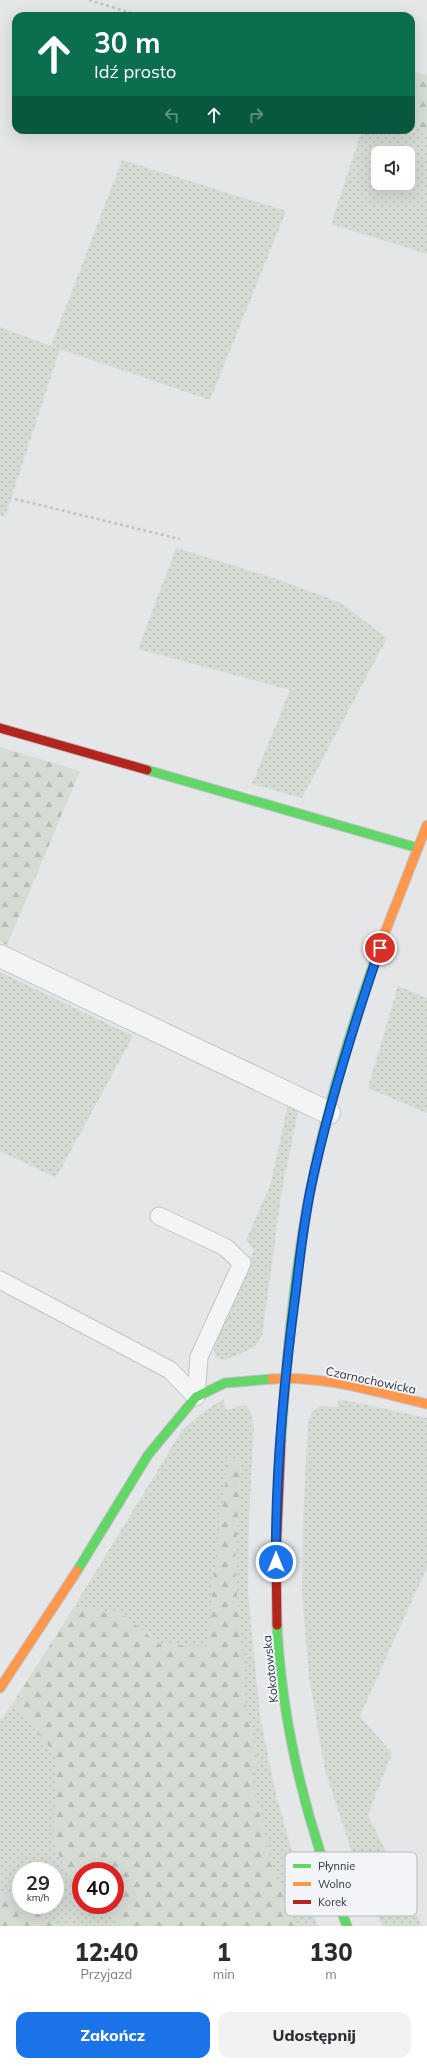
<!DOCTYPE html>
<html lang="pl">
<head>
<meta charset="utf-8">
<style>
	body { margin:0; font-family:Mulish,sans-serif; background:#f2f2f3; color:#2b2b33; height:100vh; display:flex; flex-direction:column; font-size:15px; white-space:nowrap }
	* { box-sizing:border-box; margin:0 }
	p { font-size:13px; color:#7c7c81 }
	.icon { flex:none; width:22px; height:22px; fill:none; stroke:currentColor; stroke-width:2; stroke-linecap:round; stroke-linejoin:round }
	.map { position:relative; height:1926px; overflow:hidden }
	.side { display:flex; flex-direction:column; background:#fff; flex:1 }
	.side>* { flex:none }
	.top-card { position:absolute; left:12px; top:12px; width:403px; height:122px; border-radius:12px; box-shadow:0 4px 16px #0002; background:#0b6e4f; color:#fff; overflow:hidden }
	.buttons { position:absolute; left:371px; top:146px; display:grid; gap:8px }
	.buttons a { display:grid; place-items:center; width:44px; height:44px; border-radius:8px; background:#fff; box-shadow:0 4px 16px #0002; font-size:20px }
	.speed { position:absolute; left:12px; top:1862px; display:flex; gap:8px; font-size:20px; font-weight:700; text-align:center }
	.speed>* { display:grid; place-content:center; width:52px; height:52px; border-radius:50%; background:#fff; box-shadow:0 4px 16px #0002; line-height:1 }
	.speed small { font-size:10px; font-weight:400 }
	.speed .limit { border:6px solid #d22; background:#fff; color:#111 }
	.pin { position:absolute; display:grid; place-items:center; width:34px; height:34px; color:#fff; margin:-17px; border:2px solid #fff; border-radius:50%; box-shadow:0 1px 4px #0007 }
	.me { position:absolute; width:44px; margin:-22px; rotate:0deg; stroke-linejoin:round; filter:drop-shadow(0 0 3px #0008) }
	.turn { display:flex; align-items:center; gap:14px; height:84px; padding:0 16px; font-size:18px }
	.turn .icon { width:52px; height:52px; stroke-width:2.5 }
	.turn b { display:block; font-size:28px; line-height:34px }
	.lanes { display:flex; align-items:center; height:38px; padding:0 16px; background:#0003; justify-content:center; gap:20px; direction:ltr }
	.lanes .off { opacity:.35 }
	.eta { display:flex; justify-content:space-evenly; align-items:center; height:68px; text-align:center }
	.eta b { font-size:24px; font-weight:800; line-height:28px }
	.primary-button { display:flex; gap:8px; margin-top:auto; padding:8px 16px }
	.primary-button a { flex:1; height:46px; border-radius:12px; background:#1a73e8; color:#fff; font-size:16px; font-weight:800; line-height:46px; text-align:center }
	.primary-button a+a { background:#f2f2f3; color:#2b2b33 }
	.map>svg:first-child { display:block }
	.grass { fill:url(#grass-dots); fill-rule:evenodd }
	.forest { fill:url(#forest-firs) }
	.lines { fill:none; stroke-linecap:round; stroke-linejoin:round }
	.lane-casing { stroke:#c2c4c6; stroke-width:19 }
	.street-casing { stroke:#c2c4c6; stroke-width:24 }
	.fast-casing { stroke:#c2c4c6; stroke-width:11 }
	.slow-casing { stroke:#c2c4c6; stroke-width:11 }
	.jam-casing { stroke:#c2c4c6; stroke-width:11 }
	.path { stroke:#c3c4c8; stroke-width:2.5; stroke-dasharray:3 3; stroke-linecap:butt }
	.lane { stroke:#f3f4f5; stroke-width:17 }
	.street { stroke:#f3f4f5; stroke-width:22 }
	.fast { stroke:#63d668; stroke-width:9 }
	.slow { stroke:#ff974d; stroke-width:9 }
	.jam { stroke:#b3261e; stroke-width:9 }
	.route-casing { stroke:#114b97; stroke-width:10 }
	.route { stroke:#1a73e8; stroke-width:7 }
	.labels { text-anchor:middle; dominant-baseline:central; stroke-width:4; stroke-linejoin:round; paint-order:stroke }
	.street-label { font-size:12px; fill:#2b3241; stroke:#f2f4f7 }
	.key { fill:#f2f4f7; stroke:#b6bac0; stroke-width:1 }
	.key-label { font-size:11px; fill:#2b3241 }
</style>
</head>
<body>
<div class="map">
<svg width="427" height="1926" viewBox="0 0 427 1926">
	<defs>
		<pattern id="grass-dots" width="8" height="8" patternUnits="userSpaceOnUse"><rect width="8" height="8" fill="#d4dcd4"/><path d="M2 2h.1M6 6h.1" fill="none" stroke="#b6bdb7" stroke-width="1.8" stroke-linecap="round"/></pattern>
		<pattern id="forest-firs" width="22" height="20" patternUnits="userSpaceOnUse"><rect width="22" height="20" fill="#d4dcd4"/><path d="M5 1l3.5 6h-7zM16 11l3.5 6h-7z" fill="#b6bdb7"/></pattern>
	</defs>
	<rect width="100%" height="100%" fill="#e4e6e8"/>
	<path class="grass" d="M411,119L427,135V254L331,224L362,130H411ZM378,153H408V183H378Z
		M122,160L286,211L210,400L60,349L5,517L0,515V327L51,346Z
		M176,548L274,578L341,603L387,638L302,798L252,784L290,690L138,649Z
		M0,972L133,1036L56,1178L0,1151Z
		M398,986L427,998V1113L368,1088Z
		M288,1105L298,1112L282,1189L262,1336L255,1347L225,1360L216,1357L213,1345L229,1315L254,1250L246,1240L270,1186Z
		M224,1399L226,1410L244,1405C252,1410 252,1418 254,1427L249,1515L248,1594L260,1716L276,1795L304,1893L318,1926H297L272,1866L249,1768L259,1766L246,1709L235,1567L241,1460H228L213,1583L209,1647L159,1644L120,1613L74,1607L183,1429L206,1410Z
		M339,1399L427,1418V1567L360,1716L392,1753L368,1815L422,1926H382L361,1881L325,1770L309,1677L302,1594L303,1521L308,1423L312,1412L320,1406L337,1407Z
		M13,1703L56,1755L54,1844L77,1894L81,1897V1905H93L126,1926H57L23,1905H55V1871H21V1903L0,1890V1721Z"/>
	<path class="forest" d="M411,71L427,75V135L411,119Z
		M0,747L80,771L7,945L0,941Z
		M228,1459L241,1460L235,1567L246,1709L259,1767L249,1768L272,1866L297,1926H126L93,1905H115V1871H81V1897L77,1895L54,1844L56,1755L13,1703L74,1607L120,1613L159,1644L208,1647L213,1583Z
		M0,1890L57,1926H0Z"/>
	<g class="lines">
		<defs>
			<path id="lane" d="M159,1216L225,1247L242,1263L199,1357L196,1397
				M0,1280L170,1370L196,1397"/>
			<path id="street" d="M0,956L329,1113"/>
			<path id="fast" d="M147,770L418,848
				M281,1440C287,1355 294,1271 311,1187C328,1101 354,1017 384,935
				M77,1571L148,1455L196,1397L225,1383L272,1379
				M277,1625C282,1729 308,1829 347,1926"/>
			<path id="slow" d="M384,935L427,825
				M272,1379C324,1375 377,1392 427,1404
				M0,1688L77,1571"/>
			<path id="jam" d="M0,728L147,770
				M277,1625L276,1555L281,1440"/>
		</defs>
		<use href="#lane" class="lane-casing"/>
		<use href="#street" class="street-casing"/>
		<use href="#fast" class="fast-casing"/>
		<use href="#slow" class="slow-casing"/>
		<use href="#jam" class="jam-casing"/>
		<path class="path" d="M89,0L141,16
			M15,499L180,539"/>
		<use href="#lane" class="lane"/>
		<use href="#street" class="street"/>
		<use href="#fast" class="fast"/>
		<use href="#slow" class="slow"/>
		<use href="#jam" class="jam"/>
	</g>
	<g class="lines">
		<defs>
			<path id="route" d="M276,1562C275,1471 284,1380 296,1290C300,1255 304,1221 311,1187C328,1106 353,1027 380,948"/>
		</defs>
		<use href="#route" class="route-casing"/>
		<use href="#route" class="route"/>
	</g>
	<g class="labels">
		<g class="street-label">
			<text transform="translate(371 1380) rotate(12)">Czarnochowicka</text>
			<text transform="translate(270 1669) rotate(-96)">Kokotowska</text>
		</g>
	</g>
	<rect x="285" y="1852" width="132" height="64" rx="6" class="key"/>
	<rect x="293" y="1864" width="18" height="4" fill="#63d668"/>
	<rect x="293" y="1882" width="18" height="4" fill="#ff974d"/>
	<rect x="293" y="1900" width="18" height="4" fill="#b3261e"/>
	<g class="key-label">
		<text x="318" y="1870">Płynnie</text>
		<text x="318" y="1888">Wolno</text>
		<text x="318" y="1906">Korek</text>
	</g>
</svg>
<div class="buttons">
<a><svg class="icon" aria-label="sound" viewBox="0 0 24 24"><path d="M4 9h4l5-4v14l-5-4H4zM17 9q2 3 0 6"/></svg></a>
</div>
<div class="speed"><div>29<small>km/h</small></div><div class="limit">40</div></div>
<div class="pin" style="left:380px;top:948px;background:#d93025"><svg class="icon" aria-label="arrive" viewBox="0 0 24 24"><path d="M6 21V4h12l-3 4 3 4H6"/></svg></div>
<svg class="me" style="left:276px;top:1562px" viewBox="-20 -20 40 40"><circle r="17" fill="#1a73e8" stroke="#fff" stroke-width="3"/><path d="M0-11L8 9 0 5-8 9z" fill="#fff"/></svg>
<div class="top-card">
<div class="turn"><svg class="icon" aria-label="ahead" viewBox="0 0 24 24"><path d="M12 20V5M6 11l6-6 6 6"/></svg><div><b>30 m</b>Idź prosto</div></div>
<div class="lanes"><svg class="icon off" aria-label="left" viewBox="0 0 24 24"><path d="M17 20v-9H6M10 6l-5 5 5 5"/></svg><svg class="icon" aria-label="ahead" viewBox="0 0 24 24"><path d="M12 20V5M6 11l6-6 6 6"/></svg><svg class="icon off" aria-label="right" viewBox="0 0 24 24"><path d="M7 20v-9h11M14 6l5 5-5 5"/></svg></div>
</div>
</div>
<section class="side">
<div class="eta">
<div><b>12:40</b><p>Przyjazd</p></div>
<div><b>1</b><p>min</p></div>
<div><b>130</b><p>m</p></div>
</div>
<div class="primary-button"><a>Zakończ</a><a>Udostępnij</a></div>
</section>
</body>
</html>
